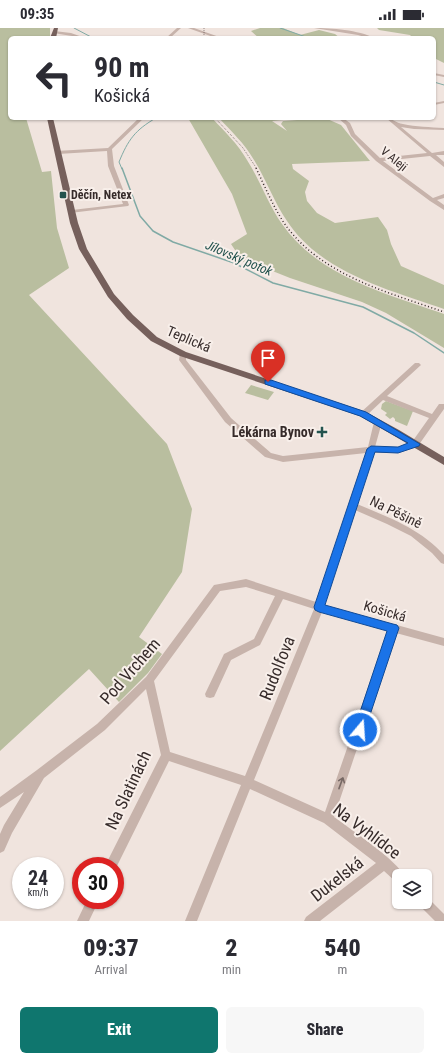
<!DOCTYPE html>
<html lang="en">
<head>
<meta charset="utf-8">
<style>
	body { margin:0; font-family:"Roboto Condensed",sans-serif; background:#f7f7f7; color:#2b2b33; height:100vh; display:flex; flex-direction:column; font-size:15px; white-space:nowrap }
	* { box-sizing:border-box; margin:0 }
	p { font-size:13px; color:#7c7c81 }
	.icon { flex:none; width:22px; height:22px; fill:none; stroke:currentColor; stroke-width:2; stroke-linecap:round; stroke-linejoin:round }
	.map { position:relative; height:893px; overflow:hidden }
	.details { display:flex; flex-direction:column; background:#fff; flex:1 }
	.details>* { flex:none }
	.top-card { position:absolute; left:8px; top:8px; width:428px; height:84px; border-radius:6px; box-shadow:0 1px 3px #0004; background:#fff; color:#2b2b33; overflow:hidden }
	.controls { position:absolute; left:392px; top:841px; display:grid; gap:8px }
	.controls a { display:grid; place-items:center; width:40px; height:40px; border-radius:6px; background:#fff; box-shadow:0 1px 3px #0004; font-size:20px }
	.speed { position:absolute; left:12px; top:829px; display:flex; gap:8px; font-size:20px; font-weight:700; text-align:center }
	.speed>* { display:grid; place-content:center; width:52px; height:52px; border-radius:50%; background:#fff; box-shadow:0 1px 3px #0004; line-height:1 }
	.speed small { font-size:10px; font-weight:400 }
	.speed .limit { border:6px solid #d22; background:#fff; color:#111 }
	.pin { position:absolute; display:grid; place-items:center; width:34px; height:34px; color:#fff; margin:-41px -17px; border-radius:50% 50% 50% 0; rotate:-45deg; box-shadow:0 0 4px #0007 }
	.pin .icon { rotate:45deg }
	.me { position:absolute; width:44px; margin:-22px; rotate:18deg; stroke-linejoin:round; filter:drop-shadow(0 0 3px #0008) }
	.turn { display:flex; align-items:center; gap:14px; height:84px; padding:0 20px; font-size:18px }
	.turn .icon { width:52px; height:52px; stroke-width:2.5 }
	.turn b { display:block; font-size:28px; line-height:34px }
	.eta { display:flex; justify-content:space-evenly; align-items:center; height:68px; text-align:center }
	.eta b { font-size:24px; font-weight:800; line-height:28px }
	.action { display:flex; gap:8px; margin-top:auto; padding:8px 20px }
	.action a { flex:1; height:46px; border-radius:6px; background:#0f766e; color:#fff; font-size:16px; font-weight:800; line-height:46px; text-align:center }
	.action a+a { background:#f7f7f7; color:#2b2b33 }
	.status { display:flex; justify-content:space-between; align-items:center; height:28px; padding:0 20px; background:#fff; direction:ltr }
	.status svg { height:11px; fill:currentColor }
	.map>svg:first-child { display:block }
	.green { fill:#b9be9f }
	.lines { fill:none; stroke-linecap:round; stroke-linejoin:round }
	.stream-far1 { stroke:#80aaa5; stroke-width:1 }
	.stream { stroke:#80aaa5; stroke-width:1.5 }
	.minor { fill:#c7b3ab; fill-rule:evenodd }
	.primary { fill:#76605c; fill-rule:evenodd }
	.rail-far1 { stroke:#362b2a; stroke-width:1; stroke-dasharray:0.5 1.5; stroke-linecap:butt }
	.rail { stroke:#362b2a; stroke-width:1.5; stroke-dasharray:1 2.5; stroke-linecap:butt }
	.oneway { stroke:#776864 }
	.route { fill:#1a73e8; stroke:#114b97 }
	.poi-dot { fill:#23534e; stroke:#f8efea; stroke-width:1.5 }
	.labels { text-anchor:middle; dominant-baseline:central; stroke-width:4; stroke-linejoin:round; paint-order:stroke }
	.far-street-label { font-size:12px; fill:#362b2a; stroke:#f8efea }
	.far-poi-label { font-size:12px; font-weight:bold; fill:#362b2a; stroke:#f8efea; text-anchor:start }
	.far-water-label { font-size:13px; font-style:italic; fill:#23534e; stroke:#f8efea }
	.street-label { font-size:14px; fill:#362b2a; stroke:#f8efea }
	.poi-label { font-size:14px; font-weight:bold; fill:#362b2a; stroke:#f8efea; text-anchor:end }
	.near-street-label { font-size:17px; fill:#362b2a; stroke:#f8efea }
</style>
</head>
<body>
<div class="status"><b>09:35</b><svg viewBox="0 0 49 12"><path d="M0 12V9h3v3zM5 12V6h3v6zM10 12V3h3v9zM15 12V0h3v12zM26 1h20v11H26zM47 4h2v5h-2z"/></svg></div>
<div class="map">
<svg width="444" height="893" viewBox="0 0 444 893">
	<rect width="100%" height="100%" fill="#f0e4de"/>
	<path class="green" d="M0,0H50V10H10V90H26L42,144L51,143L57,200L69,240L29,267L167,416L192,481L182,544L139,609L162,626L148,645L119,674L89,641L0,723Z
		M260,0H283L300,7L319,2L335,6L340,10H259L251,3Z
		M377,0H444V35L434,30V10H413L410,7L379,2Z
		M188,90H212C224,103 238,116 247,132C260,152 268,176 282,196C319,249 387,266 444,286V320L386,285L362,274L290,250L265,240L243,234L231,216L247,206L232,166Z
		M219,90H308L272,93L287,103L281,96L283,93L325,90L341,97L370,133L292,136L293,141L309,153L305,164L307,173L317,185L335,195L378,189L387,202L391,216L401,238L444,257V281C390,262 321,245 287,193C274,174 266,151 254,132C245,116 231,103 219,90Z
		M251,357L274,364L268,372L245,365Z
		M386,373L413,383L407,398L395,393V391L393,389L390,391L385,387L387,385L381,381L382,376Z"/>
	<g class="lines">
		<path class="stream-far1" d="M74,0L93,10
			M280,0L309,10
			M434,54L444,57
			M122,141L119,134C128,112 135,102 156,90"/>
		<path class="stream" d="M122,140L140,188L153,203L173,214L234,235L273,255L363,279L414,305L444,325"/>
		<path class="minor" d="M177,0H181L170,10H166Z
			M188,0H194L222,10H216Z
			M314,0C331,0 359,2 374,10H368L358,7Z
			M54,3L71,5L85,10L53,5Z
			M434,45L444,47V49L434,47Z
			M444,73V75L434,77V75Z
			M139,90H144L112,121L114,138L129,177L128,178L70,185V183L72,182L123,176L108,138L107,123L58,126L55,124L56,123L108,120Z
			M338,90H343L350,95L355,106L380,130L427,125L386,90C392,90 396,95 403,96C416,99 430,99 444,100V102L414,101L401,99L432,125L444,123V127H436L444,134V139L430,128L383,133L433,170L444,166V170L437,172L444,177V182L430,173L376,133L351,108L346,97Z
			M183,324L186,326V332L231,390L271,425L283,428L368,419L374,394L378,391L382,394L375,419H398L412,414L429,390L383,372L366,388H360L359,386L415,335H419L421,337L387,368L432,386L439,376H444V381L418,418L399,425H374L357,476C388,489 421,501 444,527V536L441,535L432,525L411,508L387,496L355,482L324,577L444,610V618L396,605L334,789C349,800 399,834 404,848H399V855L395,853L384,843L320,893H304L306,889L376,835L324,795L250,761L197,893H185L241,757L169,733L115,842V838H105L161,727L146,661L105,702L44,750L12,805L4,823L0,825V806L4,797L24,764L0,780V769L37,742L97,696L146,649L214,557L246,551L316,574L366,425L283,434L265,429L225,394L179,332L180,326ZM246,559L275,568L254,611L224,626L205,666L206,669L210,670L214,669L231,632L260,617L283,571L314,581L245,748L170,724L154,653L220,563ZM322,584L388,602L325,784L254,752Z
			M425,868L428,870L444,886V893H435L420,878L418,874H425Z
			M87,872H99L89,893H77Z"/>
		<path class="primary" d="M54,0H58L56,10H50Z
			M47,90H53L78,195L87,221L114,266L133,287L157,309L186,324L366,384L399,402L444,429V437L360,388L180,328L151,313L127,291L108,269L79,221L70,195Z"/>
		<path class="rail-far1" d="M204,0V10
			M215,90L243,120L257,141"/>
		<path class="rail" d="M256,140C265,159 273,178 284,195C320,247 387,264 444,284"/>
	</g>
	<defs><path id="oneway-shaft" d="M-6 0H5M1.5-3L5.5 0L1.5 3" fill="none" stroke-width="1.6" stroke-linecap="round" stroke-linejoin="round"/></defs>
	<use class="oneway" href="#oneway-shaft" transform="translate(341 755) rotate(-70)"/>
	<path class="route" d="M265,352H271L366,384L420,416L419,418L398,425L375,424L325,577L393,596L397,597L399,600L364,705L360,707L355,705L354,702L387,603L319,584L315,582L314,579L367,421L371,418L398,419L408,415L360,388L265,356Z"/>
	<g class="poi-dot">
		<rect x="59" y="163" width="8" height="8" rx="2"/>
		<path d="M320 398h4v4h4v4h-4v4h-4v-4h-4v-4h4z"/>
	</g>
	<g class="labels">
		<g class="far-street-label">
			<text transform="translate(394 131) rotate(39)">V Aleji</text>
		</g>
		<g class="far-poi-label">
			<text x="71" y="167">Děčín, Netex</text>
		</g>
		<g class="far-water-label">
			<text transform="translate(239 230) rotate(23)">Jílovský potok</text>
		</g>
		<g class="street-label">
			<text transform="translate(189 311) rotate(23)">Teplická</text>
			<text transform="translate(396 484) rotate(26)">Na Pěšině</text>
			<text transform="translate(385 583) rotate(16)">Košická</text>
		</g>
		<g class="poi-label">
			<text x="314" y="404">Lékárna Bynov</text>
		</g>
		<g class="near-street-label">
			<text transform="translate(277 640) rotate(-68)">Rudolfova</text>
			<text transform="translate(130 643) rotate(-49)">Pod Vrchem</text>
			<text transform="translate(128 762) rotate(-65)">Na Slatinách</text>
			<text transform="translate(367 803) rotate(37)">Na Vyhlídce</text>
			<text transform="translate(337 851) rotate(-38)">Dukelská</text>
		</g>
	</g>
</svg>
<div class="controls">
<a><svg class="icon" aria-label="layers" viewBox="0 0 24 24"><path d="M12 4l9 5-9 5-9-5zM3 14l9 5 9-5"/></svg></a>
</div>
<div class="speed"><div>24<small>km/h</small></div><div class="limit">30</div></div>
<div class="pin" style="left:268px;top:354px;background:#d93025"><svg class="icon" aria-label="arrive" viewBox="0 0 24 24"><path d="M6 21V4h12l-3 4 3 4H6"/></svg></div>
<svg class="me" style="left:360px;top:702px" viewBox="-20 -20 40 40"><circle r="17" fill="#1a73e8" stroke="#fff" stroke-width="3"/><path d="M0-11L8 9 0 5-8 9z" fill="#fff"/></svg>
<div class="top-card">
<div class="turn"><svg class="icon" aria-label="left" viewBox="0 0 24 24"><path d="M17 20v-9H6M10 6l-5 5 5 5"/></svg><div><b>90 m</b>Košická</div></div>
</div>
</div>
<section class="details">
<div class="eta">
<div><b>09:37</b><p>Arrival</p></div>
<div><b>2</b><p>min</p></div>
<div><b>540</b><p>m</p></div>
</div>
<div class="action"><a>Exit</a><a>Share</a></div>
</section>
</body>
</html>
